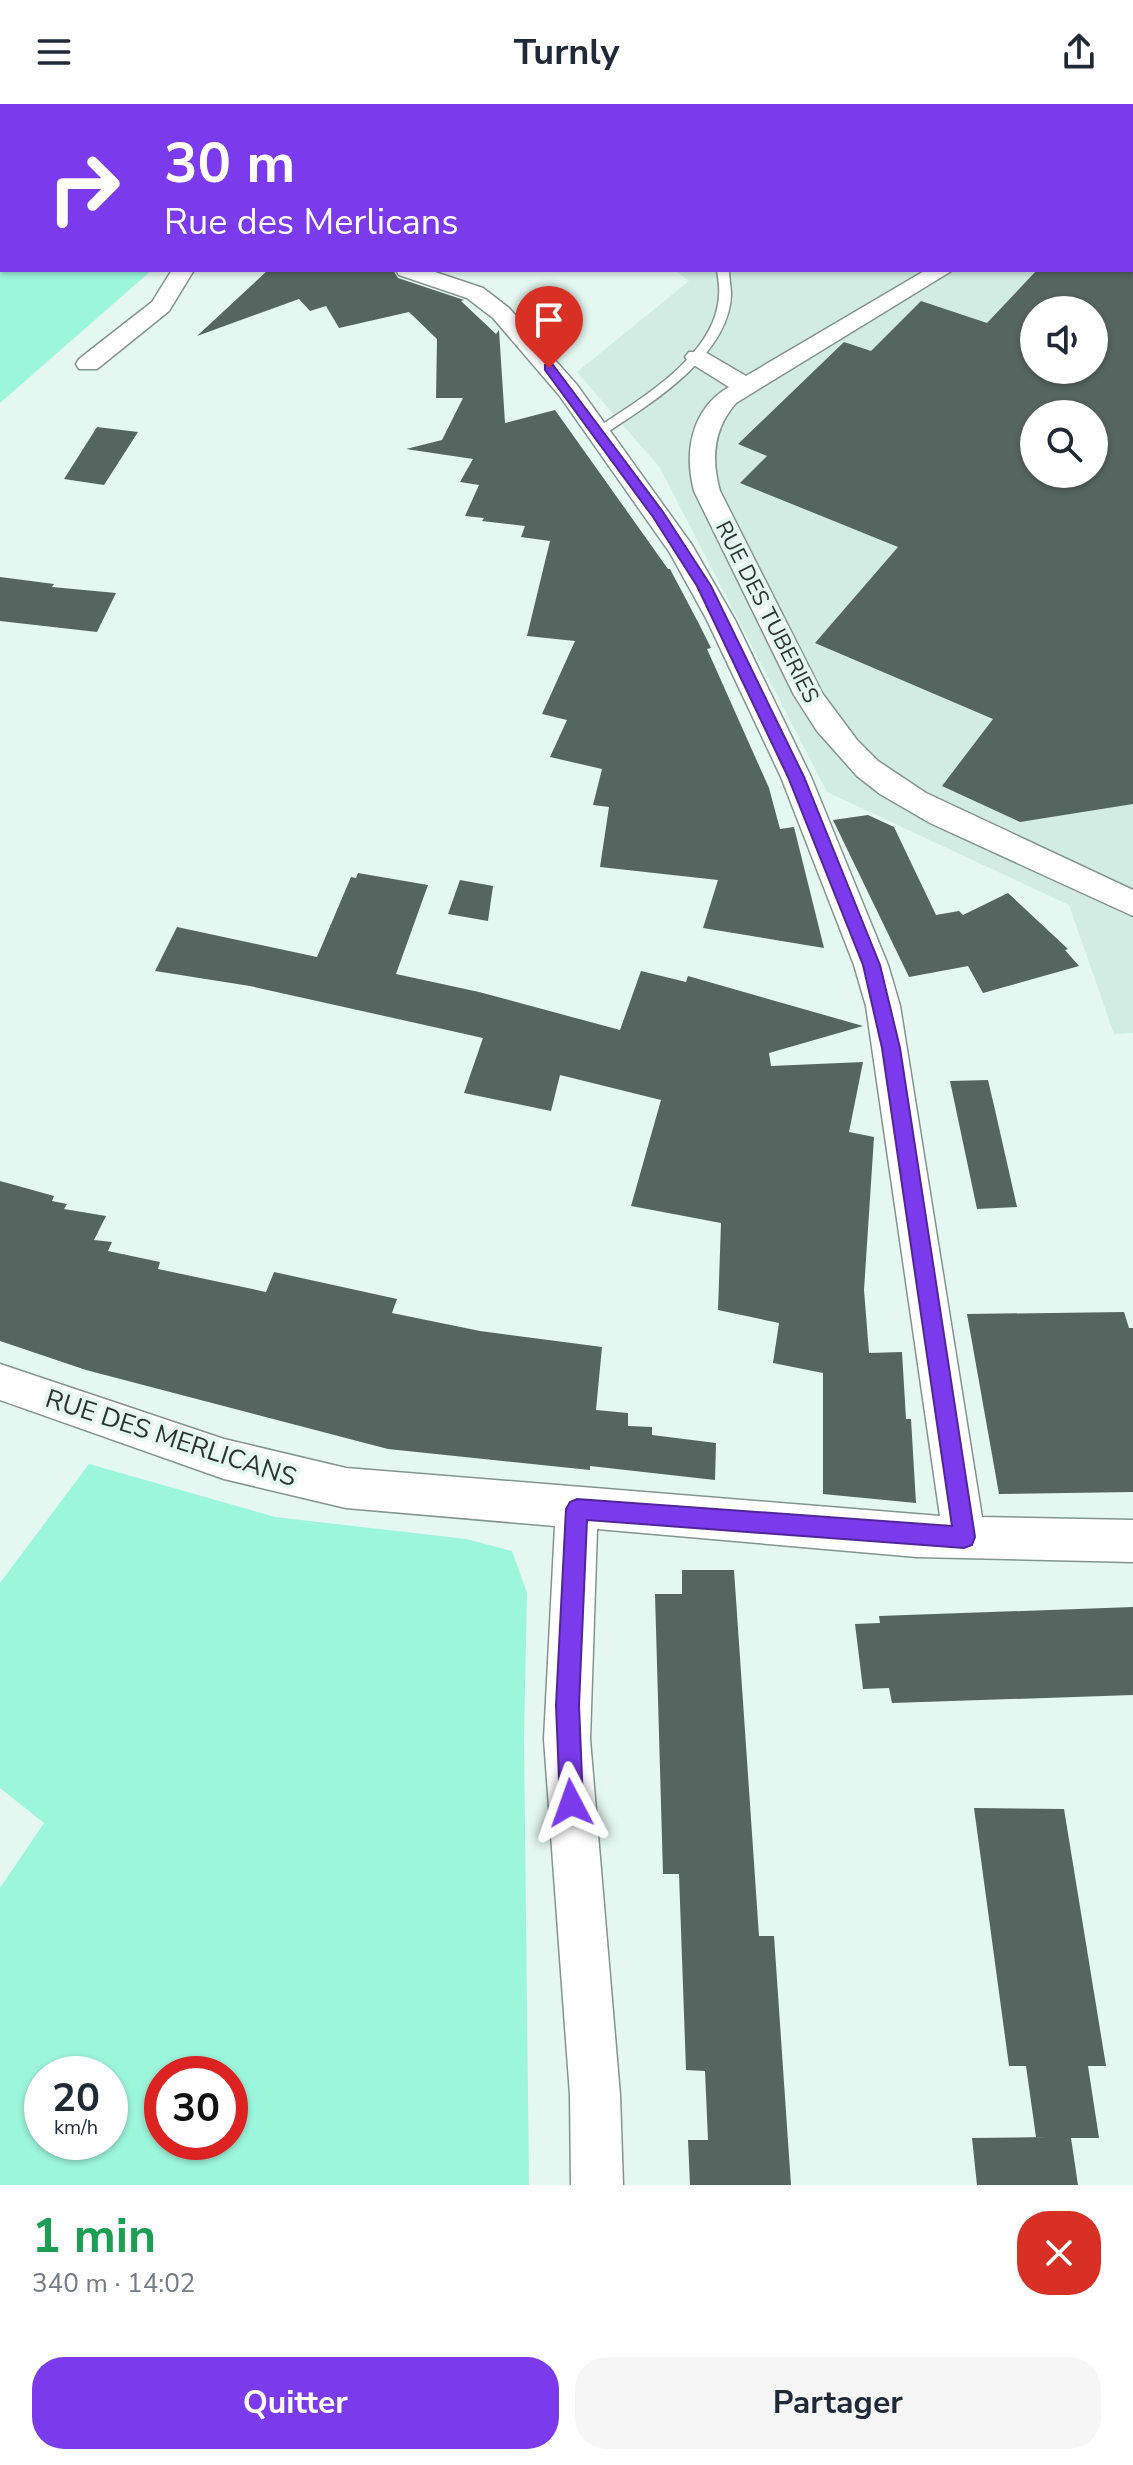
<!DOCTYPE html>
<html lang="fr">
<head>
<meta charset="utf-8">
<style>
	body { margin:0; font-family:"Nunito Sans",sans-serif; background:#f6f6f7; color:#1f2937; height:100vh; display:flex; flex-direction:column; font-size:30px; white-space:nowrap }
	* { box-sizing:border-box; margin:0 }
	p { font-size:26px; color:#747a83 }
	.icon { flex:none; width:44px; height:44px; fill:none; stroke:currentColor; stroke-width:2; stroke-linecap:round; stroke-linejoin:round }
	.map { position:relative; height:2081px; overflow:hidden }
	.side { display:flex; flex-direction:column; background:#fff; flex:1 }
	.side>* { flex:none }
	.hud { position:absolute; left:0px; top:0px; width:1134px; height:168px; box-shadow:0 2px 6px #0004; background:#7c3aed; color:#fff; overflow:hidden }
	.fabs { position:absolute; left:1020px; top:192px; display:grid; gap:16px }
	.fabs a { display:grid; place-items:center; width:88px; height:88px; border-radius:50%; background:#fff; box-shadow:0 2px 6px #0004; font-size:40px }
	.speed { position:absolute; left:24px; top:1952px; display:flex; gap:16px; font-size:40px; font-weight:700; text-align:center }
	.speed>* { display:grid; place-content:center; width:104px; height:104px; border-radius:50%; background:#fff; box-shadow:0 2px 6px #0004; line-height:1 }
	.speed small { font-size:20px; font-weight:400 }
	.speed .limit { border:12px solid #d22; background:#fff; color:#111 }
	.pin { position:absolute; display:grid; place-items:center; width:68px; height:68px; color:#fff; margin:-82px -34px; border-radius:50% 50% 50% 0; rotate:-45deg; box-shadow:0 0 8px #0007 }
	.pin .icon { rotate:45deg }
	.me { position:absolute; width:88px; margin:-44px; rotate:356deg; stroke-linejoin:round; filter:drop-shadow(0 0 6px #0008) }
	.turn { display:flex; align-items:center; gap:28px; height:168px; padding:0 32px; font-size:36px }
	.turn .icon { width:104px; height:104px; stroke-width:2.5 }
	.turn b { display:block; font-size:56px; line-height:68px }
	.round { display:grid; place-items:center; flex:none; width:84px; height:84px; border-radius:32px; background:#f6f6f7 }
	.summary { display:flex; align-items:center; justify-content:space-between; height:136px; padding:0 32px }
	h1 { font-size:48px; font-weight:700; line-height:60px; color:#1e9e55 }
	.primary-button { display:flex; gap:16px; margin-top:auto; padding:16px 32px }
	.primary-button a { flex:1; height:92px; border-radius:32px; background:#7c3aed; color:#fff; font-size:32px; font-weight:700; line-height:92px; text-align:center }
	.primary-button a+a { background:#f6f6f7; color:#1f2937 }
	header { display:flex; justify-content:space-between; align-items:center; height:104px; padding:0 32px; background:#fff; font-size:36px; font-weight:700 }
	.map>svg:first-child { display:block }
	.built { fill:#d2ece3; fill-rule:evenodd }
	.green { fill:#9cf6dc; fill-rule:evenodd }
	.building { fill:#556560; fill-rule:evenodd }
	.lines { fill:none; stroke-linecap:round; stroke-linejoin:round }
	.lane-casing { stroke:#83948f; stroke-width:3 }
	.street-casing { stroke:#83948f; stroke-width:3 }
	.lane { fill:#fff; fill-rule:evenodd }
	.street { fill:#fff; fill-rule:evenodd }
	.route { fill:#7c3aed; stroke:#51269a; stroke-width:2 }
	.labels { text-anchor:middle; dominant-baseline:central; stroke-width:8; stroke-linejoin:round; paint-order:stroke }
	.far-street-label { font-size:22px; fill:#2c3331; stroke:#e4f7f1 }
	.street-label { font-size:26px; fill:#2c3331; stroke:#e4f7f1 }
</style>
</head>
<body>
<header><svg class="icon" aria-label="menu" viewBox="0 0 24 24"><path d="M4 6h16M4 12h16M4 18h16"/></svg>Turnly<svg class="icon" aria-label="share" viewBox="0 0 24 24"><path d="M12 15V3M7 8l5-5 5 5M5 13v7h14v-7"/></svg></header>
<div class="map">
<svg width="1133" height="2081" viewBox="0 0 1133 2081">
	<rect width="100%" height="100%" fill="#e4f7f1"/>
	<path class="built" d="M296,0H1133V929L1114,930L1069,801L827,688L660,364L577,268L689,177L675,166H1132V2ZM1034,206H1094V266H1034ZM1034,310H1094V370H1034Z"/>
	<path class="green" d="M0,0L73,2H2V166H152L0,299Z
		M89,1360L275,1413L466,1435L512,1447L527,1489L524,1634L529,2081H0V1784L44,1719L0,1684V1479ZM42,1970H110V2038H42ZM162,1970H230V2038H162Z"/>
	<path class="building" d="M268,166H393L398,174L464,196L461,197L496,230L499,226L505,319L555,306L668,465H670L698,518L711,544L707,545L769,684L780,725L794,723L824,844L703,824L718,776L600,763L609,703L593,701L602,665L550,653L567,616L542,610L575,537L527,532L550,437L521,433L525,422L482,417L484,414L465,412L479,381L460,378L473,355L406,345L442,336L463,294H436L437,235L409,208L339,224L326,202L310,207L299,195L197,232Z
		M1037,166H1133V700L1020,718L942,682L993,615L815,539L898,443L740,379L767,352L738,340L844,238L871,247L921,197L987,219ZM1034,206H1094V266H1034ZM1034,310H1094V370H1034Z
		M97,323L138,328L104,381L64,375Z
		M0,473L54,480L52,483L116,489L97,528L0,517Z
		M868,711L894,723L936,811L959,807L963,811L1008,789L1068,845L1065,846L1079,862L983,889L968,862L909,873L833,716Z
		M358,769L428,781L396,870L479,888L620,926L641,867L686,878L688,872L863,922L769,949L771,962L863,958L849,1028L874,1033L864,1186L869,1249L902,1248L906,1315H911L916,1399L823,1390V1269L773,1259L779,1219L718,1206L721,1119L631,1102L661,996L560,971L551,1007L464,989L483,934L250,882L155,867L177,823L317,853L351,773L356,774Z
		M460,776L493,782L488,817L448,810Z
		M988,976L995,1006L1017,1103L977,1105L950,977Z
		M0,1077L54,1092L52,1097L67,1100L64,1105L106,1112L94,1136L112,1138L108,1147L160,1158L158,1165L266,1188L274,1168L397,1195L392,1209L480,1227L602,1243L596,1306L628,1309V1322L652,1323V1331L716,1339L715,1376L590,1362V1366L388,1345L86,1266L0,1237Z
		M1124,1208L1129,1224H1133V1388L999,1390L967,1210Z
		M682,1466H734L759,1832H774L791,2081H690L688,2036H708L705,1967L686,1966L679,1770H663L655,1490H682Z
		M1133,1503V1591L892,1599L889,1584L863,1585L855,1520L880,1519L879,1512Z
		M974,1704L1064,1705L1106,1962H1088L1099,2034H1071L1078,2081H977L972,2034L1048,2033H1036L1026,1962H1009Z"/>
	<g class="lines">
		<defs>
			<path id="lane" d="M386,0H400L401,2H387Z
				M717,166H729C729,174 731,183 731,191C729,252 649,301 603,331H595V325C639,296 717,251 719,191C720,183 718,174 717,166Z"/>
			<path id="street" d="M80,0H100L101,2H81Z
				M1133,50V63H1132V50Z
				M172,166H194L169,207L97,265H79L76,260L79,255L152,198Z
				M396,166H429L483,184L509,204L577,281L692,441L735,516L811,673L888,861L900,902L982,1413L1133,1416V1458L917,1453L597,1425L590,1635L620,1991L623,2081H571L570,1991L544,1635L555,1422L346,1404L224,1375L0,1296V1260L224,1335L346,1364L940,1412L866,902L854,861L781,673L707,516L670,449L559,291L493,214L467,194L399,171Z
				M926,166H953L736,299C713,325 711,355 720,387L822,589L857,636L878,657L926,689L1133,786V812L930,719L880,690L857,672L817,627L794,591L694,387C684,348 691,305 729,283L689,258L685,253L689,248H705L746,272Z"/>
		</defs>
		<use href="#lane" class="lane-casing"/>
		<use href="#street" class="street-casing"/>
		<use href="#lane" class="lane"/>
		<use href="#street" class="street"/>
	</g>
	<path class="route" d="M545,261H553L663,408L711,482L804,673L880,861L900,944L975,1433L972,1441L964,1444L587,1416L579,1601L583,1699L579,1708L571,1711L563,1708L560,1699L556,1601L566,1405L570,1398L577,1395L952,1422L882,944L863,861L788,673L697,482L653,413L545,266Z"/>
	<g class="labels">
		<g class="far-street-label">
			<text transform="translate(767 508) rotate(63)">RUE DES TUBERIES</text>
		</g>
		<g class="street-label">
			<text transform="translate(171 1334) rotate(18)">RUE DES MERLICANS</text>
		</g>
	</g>
</svg>
<div class="fabs">
<a><svg class="icon" aria-label="sound" viewBox="0 0 24 24"><path d="M4 9h4l5-4v14l-5-4H4zM17 9q2 3 0 6"/></svg></a>
<a><svg class="icon" aria-label="search" viewBox="0 0 24 24"><circle cx="10" cy="10" r="6"/><path d="M15 15l6 6"/></svg></a>
</div>
<div class="speed"><div>20<small>km/h</small></div><div class="limit">30</div></div>
<div class="pin" style="left:549px;top:264px;background:#d93025"><svg class="icon" aria-label="arrive" viewBox="0 0 24 24"><path d="M6 21V4h12l-3 4 3 4H6"/></svg></div>
<svg class="me" style="left:571px;top:1699px" viewBox="-20 -20 40 40"><path d="M0-17L14 15 0 8-14 15z" fill="#7c3aed" stroke="#fff" stroke-width="4"/></svg>
<div class="hud">
<div class="turn"><svg class="icon" aria-label="right" viewBox="0 0 24 24"><path d="M7 20v-9h11M14 6l5 5-5 5"/></svg><div><b>30 m</b>Rue des Merlicans</div></div>
</div>
</div>
<section class="side">
<div class="summary"><div><h1>1 min</h1><p>340 m · 14:02</p></div><a class="round" style="background:#d93025;color:#fff"><svg class="icon" aria-label="close" viewBox="0 0 24 24"><path d="M6 6l12 12M18 6L6 18"/></svg></a></div>
<div class="primary-button"><a>Quitter</a><a>Partager</a></div>
</section>
</body>
</html>
